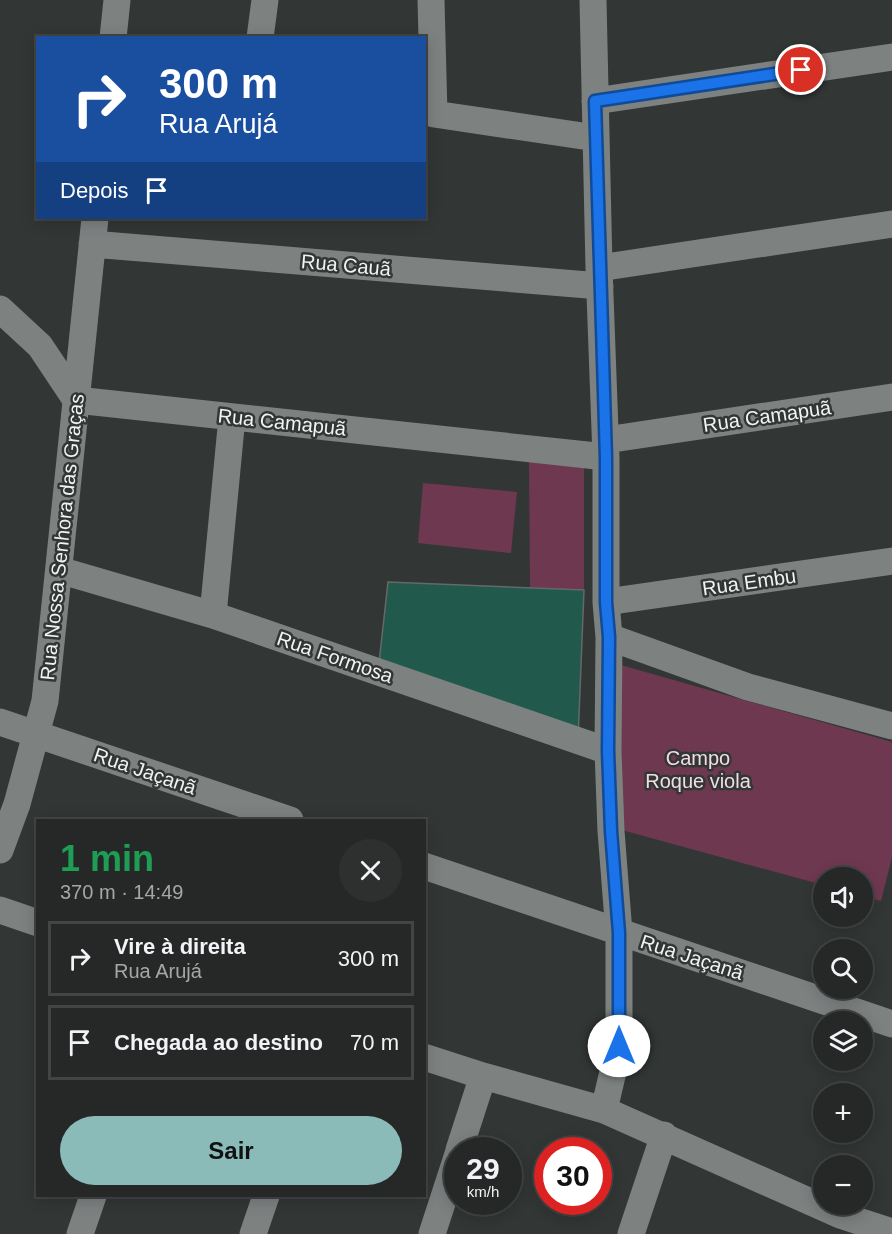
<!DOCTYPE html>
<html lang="pt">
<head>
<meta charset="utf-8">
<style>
	body { margin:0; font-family:Helvetica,sans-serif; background:#2e3030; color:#f1f3f6; height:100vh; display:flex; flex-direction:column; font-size:22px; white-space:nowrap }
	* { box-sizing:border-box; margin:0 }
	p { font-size:20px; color:#a4a6a8 }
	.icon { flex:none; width:33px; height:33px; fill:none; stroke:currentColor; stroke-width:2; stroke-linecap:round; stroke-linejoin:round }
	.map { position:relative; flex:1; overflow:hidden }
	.details { position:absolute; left:36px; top:819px; width:390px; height:378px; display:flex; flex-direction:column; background:#262828; border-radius:0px; box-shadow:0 3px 15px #0003,0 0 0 2px #424445 }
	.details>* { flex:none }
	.top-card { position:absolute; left:36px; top:36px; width:390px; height:183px; border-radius:0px; box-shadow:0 3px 15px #0003,0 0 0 2px #424445; background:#1a4fa0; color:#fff; overflow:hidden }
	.controls { position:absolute; left:813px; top:867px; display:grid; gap:12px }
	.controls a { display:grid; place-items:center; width:60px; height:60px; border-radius:50%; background:#262828; box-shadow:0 3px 15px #0003,0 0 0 2px #424445; font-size:30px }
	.speed { position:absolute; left:444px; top:1137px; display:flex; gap:12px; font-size:30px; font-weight:700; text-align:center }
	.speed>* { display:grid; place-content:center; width:78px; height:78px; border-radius:50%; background:#262828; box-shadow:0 3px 15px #0003,0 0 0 2px #424445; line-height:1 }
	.speed small { font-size:15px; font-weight:400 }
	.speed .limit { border:9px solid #d22; background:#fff; color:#111 }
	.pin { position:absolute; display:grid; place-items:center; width:51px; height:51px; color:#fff; margin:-26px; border:3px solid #fff; border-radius:50%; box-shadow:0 2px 6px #0007 }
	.me { position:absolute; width:66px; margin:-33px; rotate:0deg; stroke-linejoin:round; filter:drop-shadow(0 0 4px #0008) }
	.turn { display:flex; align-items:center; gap:21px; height:126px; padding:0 24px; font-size:27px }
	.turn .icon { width:78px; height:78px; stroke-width:2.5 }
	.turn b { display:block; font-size:42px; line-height:51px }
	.then { display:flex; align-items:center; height:57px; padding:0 24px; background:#0003; gap:12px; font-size:22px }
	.round { display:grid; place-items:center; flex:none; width:63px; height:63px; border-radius:32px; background:#2e3030 }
	.overview { display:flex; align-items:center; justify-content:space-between; height:102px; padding:0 24px }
	h1 { font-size:36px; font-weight:600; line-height:45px; color:#1e9e55 }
	.cta { display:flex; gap:12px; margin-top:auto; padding:12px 24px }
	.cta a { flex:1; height:69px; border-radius:36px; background:#8bbbb9; color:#111; font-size:24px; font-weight:600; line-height:69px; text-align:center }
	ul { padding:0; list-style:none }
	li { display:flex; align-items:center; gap:18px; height:75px; margin:0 12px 9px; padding:0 12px; border:3px solid #424445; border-radius:0px }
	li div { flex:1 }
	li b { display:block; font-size:22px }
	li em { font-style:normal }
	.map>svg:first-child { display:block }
	.green { fill:#6f3851 }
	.building { fill:#215a4d; stroke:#646967; stroke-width:1.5 }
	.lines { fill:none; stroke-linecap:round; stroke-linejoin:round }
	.minor { stroke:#7d8180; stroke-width:27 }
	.route-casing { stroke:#114b97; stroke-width:15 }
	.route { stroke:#1a73e8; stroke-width:10 }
	.labels { text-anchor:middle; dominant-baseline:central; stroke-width:5; stroke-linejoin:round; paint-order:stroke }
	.street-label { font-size:20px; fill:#f0f3f2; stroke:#323635 }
	.park-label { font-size:20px; fill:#f2dce4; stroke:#323635 }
</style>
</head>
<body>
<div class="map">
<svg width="892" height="1234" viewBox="0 0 892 1234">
	<rect width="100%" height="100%" fill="#323635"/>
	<path class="green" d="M529,462L584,464V590L530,588Z
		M423,483L517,492L511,553L418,543Z
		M621,665L892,742V857L881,901L863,896L862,878H824L823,885L618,829Z"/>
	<path class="building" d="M388,582L584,590L578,741L378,672Z"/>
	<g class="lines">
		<path class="minor" d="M431,0L434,114L596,138
			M593,0L599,268L606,457V602L609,637L608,751L611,831L619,933V1046L604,1110
			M113,38L117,0
			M260,38L265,0
			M595,101L892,57
			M92,244L600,286
			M599,268L892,224
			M0,309L40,346L76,400L606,457
			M606,440L892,397
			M59,570L213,615L608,751
			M606,602L892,561
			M213,615L232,417
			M609,637L748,687L892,726
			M0,722L290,820
			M0,850L17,804L45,701L95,218
			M424,866L892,1024
			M0,910L38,923
			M424,1057L483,1076L604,1110L840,1215L892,1232
			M459,1150L483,1076
			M80,1234L93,1196
			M253,1234L266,1196
			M432,1234L458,1154
			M631,1234L664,1135"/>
	</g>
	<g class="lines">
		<defs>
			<path id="route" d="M619,1046V933L611,831L608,751L609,637L606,602V458L595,101L801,70"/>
		</defs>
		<use href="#route" class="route-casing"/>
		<use href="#route" class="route"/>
	</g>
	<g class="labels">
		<g class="street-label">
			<text transform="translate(346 265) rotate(5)">Rua Cauã</text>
			<text transform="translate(767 416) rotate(-8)">Rua Camapuã</text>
			<text transform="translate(282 422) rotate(6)">Rua Camapuã</text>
			<text transform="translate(62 537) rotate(-84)">Rua Nossa Senhora das Graças</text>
			<text transform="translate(749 582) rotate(-8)">Rua Embu</text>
			<text transform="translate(335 657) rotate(19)">Rua Formosa</text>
			<text transform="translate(145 771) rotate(19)">Rua Jaçanã</text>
			<text transform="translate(692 957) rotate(18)">Rua Jaçanã</text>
		</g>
		<g class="park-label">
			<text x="698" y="758">Campo<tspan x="698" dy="23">Roque viola</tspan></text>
		</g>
	</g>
</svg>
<div class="controls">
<a><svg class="icon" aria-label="sound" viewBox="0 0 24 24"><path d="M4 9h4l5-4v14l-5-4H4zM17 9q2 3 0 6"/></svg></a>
<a><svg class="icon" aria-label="search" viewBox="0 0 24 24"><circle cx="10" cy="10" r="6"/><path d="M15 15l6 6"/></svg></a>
<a><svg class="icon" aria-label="layers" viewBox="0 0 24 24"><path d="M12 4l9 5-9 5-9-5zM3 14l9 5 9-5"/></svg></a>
<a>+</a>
<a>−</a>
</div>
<div class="speed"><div>29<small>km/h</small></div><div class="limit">30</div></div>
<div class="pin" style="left:801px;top:70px;background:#d93025"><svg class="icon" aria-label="arrive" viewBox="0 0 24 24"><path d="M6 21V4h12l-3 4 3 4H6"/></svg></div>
<svg class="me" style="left:619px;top:1046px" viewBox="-20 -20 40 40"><circle r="19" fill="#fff"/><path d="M0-13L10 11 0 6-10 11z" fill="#1a73e8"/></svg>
<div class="top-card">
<div class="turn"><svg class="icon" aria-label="right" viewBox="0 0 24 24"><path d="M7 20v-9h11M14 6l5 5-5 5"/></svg><div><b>300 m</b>Rua Arujá</div></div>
<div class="then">Depois<svg class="icon" aria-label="arrive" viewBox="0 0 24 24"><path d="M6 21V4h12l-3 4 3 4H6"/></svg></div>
</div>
<section class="details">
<div class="overview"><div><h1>1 min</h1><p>370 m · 14:49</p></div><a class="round"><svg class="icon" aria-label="close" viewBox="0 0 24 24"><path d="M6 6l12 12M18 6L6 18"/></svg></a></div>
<ul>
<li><svg class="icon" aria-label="right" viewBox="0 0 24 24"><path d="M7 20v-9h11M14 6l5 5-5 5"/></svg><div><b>Vire à direita</b><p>Rua Arujá</p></div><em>300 m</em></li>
<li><svg class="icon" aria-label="arrive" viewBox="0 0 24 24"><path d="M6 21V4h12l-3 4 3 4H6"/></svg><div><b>Chegada ao destino</b></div><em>70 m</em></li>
</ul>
<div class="cta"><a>Sair</a></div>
</section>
</div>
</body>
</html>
